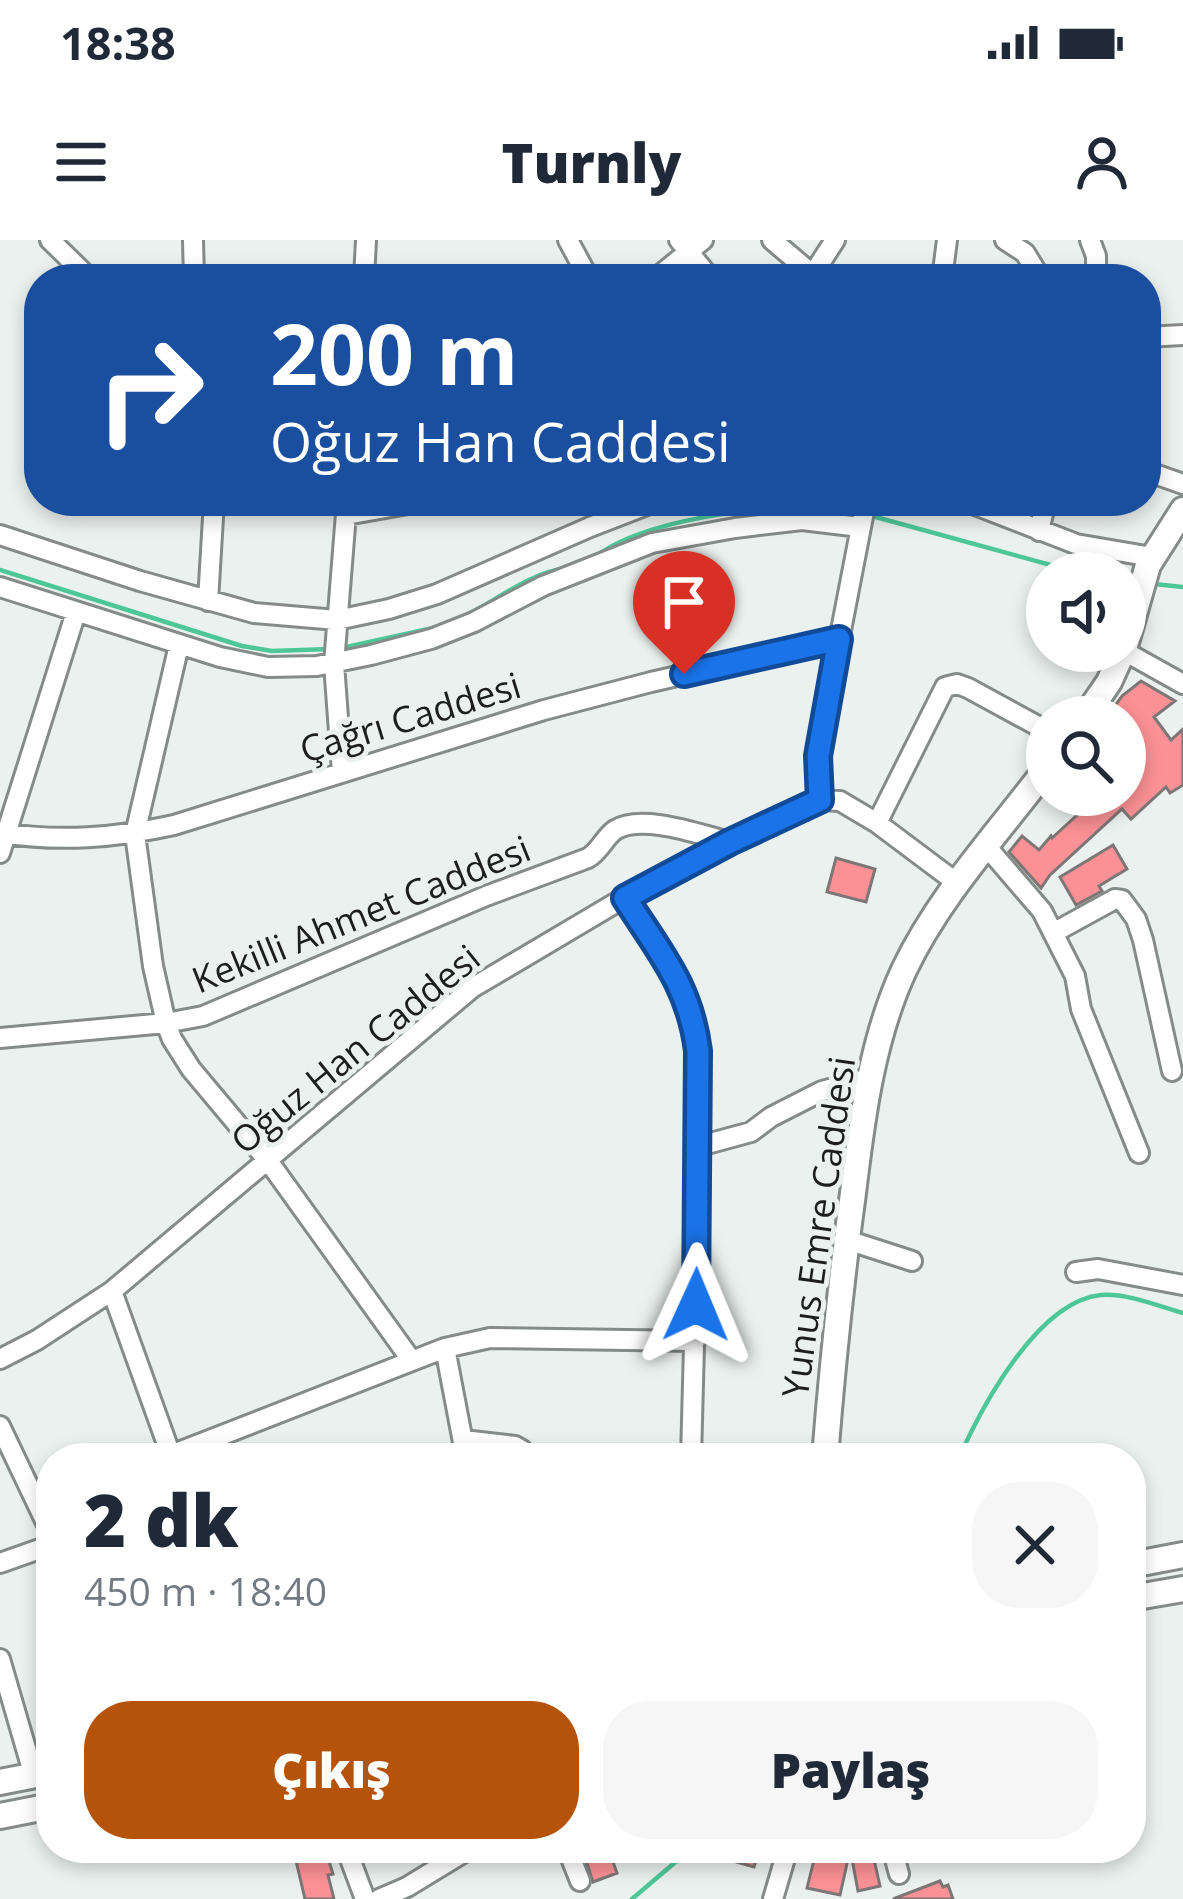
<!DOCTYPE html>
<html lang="tr">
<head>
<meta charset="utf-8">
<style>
	body { margin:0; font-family:"Open Sans",sans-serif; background:#f6f6f7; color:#1f2937; height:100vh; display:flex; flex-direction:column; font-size:45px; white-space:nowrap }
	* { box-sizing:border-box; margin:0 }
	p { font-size:39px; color:#747a83 }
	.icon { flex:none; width:66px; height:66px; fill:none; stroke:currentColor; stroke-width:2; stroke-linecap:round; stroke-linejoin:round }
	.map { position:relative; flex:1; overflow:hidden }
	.drawer { position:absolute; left:36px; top:1203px; width:1110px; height:420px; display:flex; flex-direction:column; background:#fff; border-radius:48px; box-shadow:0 6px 18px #0003 }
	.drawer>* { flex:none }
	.top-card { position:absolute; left:24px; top:24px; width:1137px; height:252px; border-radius:48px; box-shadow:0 6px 18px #0003; background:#1a4fa0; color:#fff; overflow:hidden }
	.fabs { position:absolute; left:1026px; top:312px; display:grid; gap:24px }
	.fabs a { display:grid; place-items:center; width:120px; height:120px; border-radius:50%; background:#fff; box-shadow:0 6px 18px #0003; font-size:60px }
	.pin { position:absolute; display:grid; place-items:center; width:102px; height:102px; color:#fff; margin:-123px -51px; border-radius:50% 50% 50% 0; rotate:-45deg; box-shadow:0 0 12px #0007 }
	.pin .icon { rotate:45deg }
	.me { position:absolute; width:132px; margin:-66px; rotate:1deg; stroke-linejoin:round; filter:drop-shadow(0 0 9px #0008) }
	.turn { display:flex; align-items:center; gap:42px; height:252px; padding:0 48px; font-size:54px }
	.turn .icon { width:156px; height:156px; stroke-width:2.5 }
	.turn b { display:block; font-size:84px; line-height:102px }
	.round { display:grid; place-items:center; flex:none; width:126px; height:126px; border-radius:48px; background:#f6f6f7 }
	.head { display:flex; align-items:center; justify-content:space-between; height:204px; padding:0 48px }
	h1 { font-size:72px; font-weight:800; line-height:90px }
	.action { display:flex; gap:24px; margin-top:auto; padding:24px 48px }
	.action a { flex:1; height:138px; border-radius:48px; background:#b45309; color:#fff; font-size:48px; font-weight:800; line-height:138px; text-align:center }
	.action a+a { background:#f6f6f7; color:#1f2937 }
	.status { display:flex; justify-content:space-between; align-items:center; height:84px; padding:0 60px; background:#fff; direction:ltr }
	.status svg { height:33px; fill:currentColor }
	header { display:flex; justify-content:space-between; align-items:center; height:156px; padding:0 48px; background:#fff; font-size:54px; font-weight:800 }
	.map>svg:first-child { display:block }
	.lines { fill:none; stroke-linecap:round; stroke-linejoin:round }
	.stream { stroke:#4dc79a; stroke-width:4.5 }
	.building { fill:#fb9195; stroke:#7d7676; stroke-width:3 }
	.minor-casing { stroke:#858b88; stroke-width:24 }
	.major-casing { stroke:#858b88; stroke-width:30 }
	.minor { stroke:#fff; stroke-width:18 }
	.major { stroke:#fff; stroke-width:24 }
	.route-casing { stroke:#114b97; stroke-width:30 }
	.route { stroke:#1a73e8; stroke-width:21 }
	.labels { text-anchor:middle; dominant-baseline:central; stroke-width:10; stroke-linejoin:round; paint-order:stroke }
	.street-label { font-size:36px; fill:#1c1e1d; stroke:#ebf1ee }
</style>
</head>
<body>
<div class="status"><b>18:38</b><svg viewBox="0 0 49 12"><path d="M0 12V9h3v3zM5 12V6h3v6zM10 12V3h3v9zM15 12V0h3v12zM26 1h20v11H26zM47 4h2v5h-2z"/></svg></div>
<header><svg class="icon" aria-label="menu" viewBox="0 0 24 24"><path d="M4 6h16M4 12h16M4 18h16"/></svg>Turnly<svg class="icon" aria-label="person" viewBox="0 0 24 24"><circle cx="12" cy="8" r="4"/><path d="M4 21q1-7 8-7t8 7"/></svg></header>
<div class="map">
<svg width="1183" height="1659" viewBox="0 0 1183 1659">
	<rect width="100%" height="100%" fill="#ebf1ee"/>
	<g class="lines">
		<path class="stream" d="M872,276L1080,333
			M593,317C602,313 609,307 618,303C674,275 800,258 861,273
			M0,330L242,406L272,411L330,409
			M1154,344L1183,347
			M458,379C495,363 525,334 566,328
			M342,408L442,386
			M959,1218C982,1166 1038,1061 1101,1055C1127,1053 1158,1066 1183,1073
			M632,1659L692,1608"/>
	</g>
	<path class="building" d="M1141,441L1175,461L1154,477L1171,500L1183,489V545L1170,553L1166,547L1131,579L1122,569L1050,635L1041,648L1009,612L1022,596L1039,610L1051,596L1052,598L1099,555H1125V477H1107L1122,456Z
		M1113,605L1127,629L1099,646L1102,651L1076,665L1060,637Z
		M836,618L875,629L866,662L827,652Z
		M293,1608H317L320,1620L328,1618L333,1634L328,1635L334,1659H305Z
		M582,1608H608L617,1633L593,1642Z
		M725,1608H760L754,1627L722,1618Z
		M816,1612L848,1619L840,1655L807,1648Z
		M873,1615L880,1646L858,1651L852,1619Z
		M940,1641L943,1647L948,1645L953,1659H893Z"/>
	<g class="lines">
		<defs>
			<path id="minor" d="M50,0L90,39
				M193,0L194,39
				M568,0L589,39
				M679,0L711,39
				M772,0L818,39
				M1005,0L1025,13L1041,39
				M1090,0L1096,16V39
				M813,34L835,0
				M364,39L366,0
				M655,39L703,0
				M942,39L947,0
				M1146,97L1183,95
				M1146,231L1183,244
				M965,261L1076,304L1152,317
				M346,275L425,261
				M1039,291L1046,261
				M0,295L140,341L254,373L337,380L389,369L437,354L590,287L657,261
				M0,347L220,417L268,427L317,426L371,415L431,399L474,382L543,346L652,303L735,288L802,280L860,287
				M208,361L214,261
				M179,405L135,594L153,726L166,783L172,799L191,829L269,922L412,1121
				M1124,411L1183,444
				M342,532L334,424L347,261
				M820,560V499L866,261
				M877,583L945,447L957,444L968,448L1047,491
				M0,593C60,602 115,598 174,585L544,470L651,442L839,399
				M987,607L1042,671L1075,736L1081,769L1139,913
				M0,613L76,372
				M624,658L683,751L695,789L697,994L691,1218
				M1053,693L1115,659L1122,660L1136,679L1143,700L1172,831
				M0,798L166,783L203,776L486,656L588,618C600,611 604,598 615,590C642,573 701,595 730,602
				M696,907L751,892L771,877L822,851L870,838
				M847,1000L912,1021
				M1076,1032L1098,1029L1183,1045
				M112,1051L172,1218
				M445,1108L466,1218
				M0,1119L37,1100L112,1051L472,748L624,658L730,602L820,560L840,561L877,583L957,643
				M0,1186L51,1293
				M463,1200L515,1206L522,1210L527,1218
				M171,1215L445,1108L490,1098L695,1101
				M0,1323L51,1305
				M0,1419L34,1536
				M346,1608L365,1659
				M567,1608L580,1641
				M892,1608L899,1634
				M379,1659L407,1647L471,1608
				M773,1659L788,1608"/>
			<path id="major" d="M1125,406L1148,325L1183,270
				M1085,477L1109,442L1123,411
				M825,1218C832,1129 841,1041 853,953C862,878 872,799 904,730C939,656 998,593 1047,528
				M1131,1325L1183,1315
				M1131,1358L1183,1349
				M0,1542L51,1532
				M0,1576L51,1566"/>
		</defs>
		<use href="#minor" class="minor-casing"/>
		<use href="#major" class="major-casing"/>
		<use href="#minor" class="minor"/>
		<use href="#major" class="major"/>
	</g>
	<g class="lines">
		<defs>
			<path id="route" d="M684,434L839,399L818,516L820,560L730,602L625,658C659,711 690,746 698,811L696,1065"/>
		</defs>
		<use href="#route" class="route-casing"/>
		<use href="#route" class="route"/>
	</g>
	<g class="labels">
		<g class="street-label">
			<text transform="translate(410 477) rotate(-17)">Çağrı Caddesi</text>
			<text transform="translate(361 674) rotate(-22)">Kekilli Ahmet Caddesi</text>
			<text transform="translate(355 809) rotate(-39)">Oğuz Han Caddesi</text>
			<text transform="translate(818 987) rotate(-82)">Yunus Emre Caddesi</text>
		</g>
	</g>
</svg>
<div class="fabs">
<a><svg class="icon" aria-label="sound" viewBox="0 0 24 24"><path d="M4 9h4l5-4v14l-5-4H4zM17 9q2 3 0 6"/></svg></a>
<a><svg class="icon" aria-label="search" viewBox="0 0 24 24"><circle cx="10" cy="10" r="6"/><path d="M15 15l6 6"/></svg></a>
</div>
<div class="pin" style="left:684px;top:434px;background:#d93025"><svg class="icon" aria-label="arrive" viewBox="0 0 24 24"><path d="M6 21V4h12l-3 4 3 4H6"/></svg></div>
<svg class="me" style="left:696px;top:1065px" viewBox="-20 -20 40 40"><path d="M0-17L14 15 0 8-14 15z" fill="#1a73e8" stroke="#fff" stroke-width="4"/></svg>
<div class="top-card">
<div class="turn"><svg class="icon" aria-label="right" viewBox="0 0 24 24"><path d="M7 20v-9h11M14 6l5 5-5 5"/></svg><div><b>200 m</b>Oğuz Han Caddesi</div></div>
</div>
<section class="drawer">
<div class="head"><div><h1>2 dk</h1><p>450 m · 18:40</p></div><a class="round"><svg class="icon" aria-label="close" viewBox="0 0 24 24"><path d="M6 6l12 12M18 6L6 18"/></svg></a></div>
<div class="action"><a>Çıkış</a><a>Paylaş</a></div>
</section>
</div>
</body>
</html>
